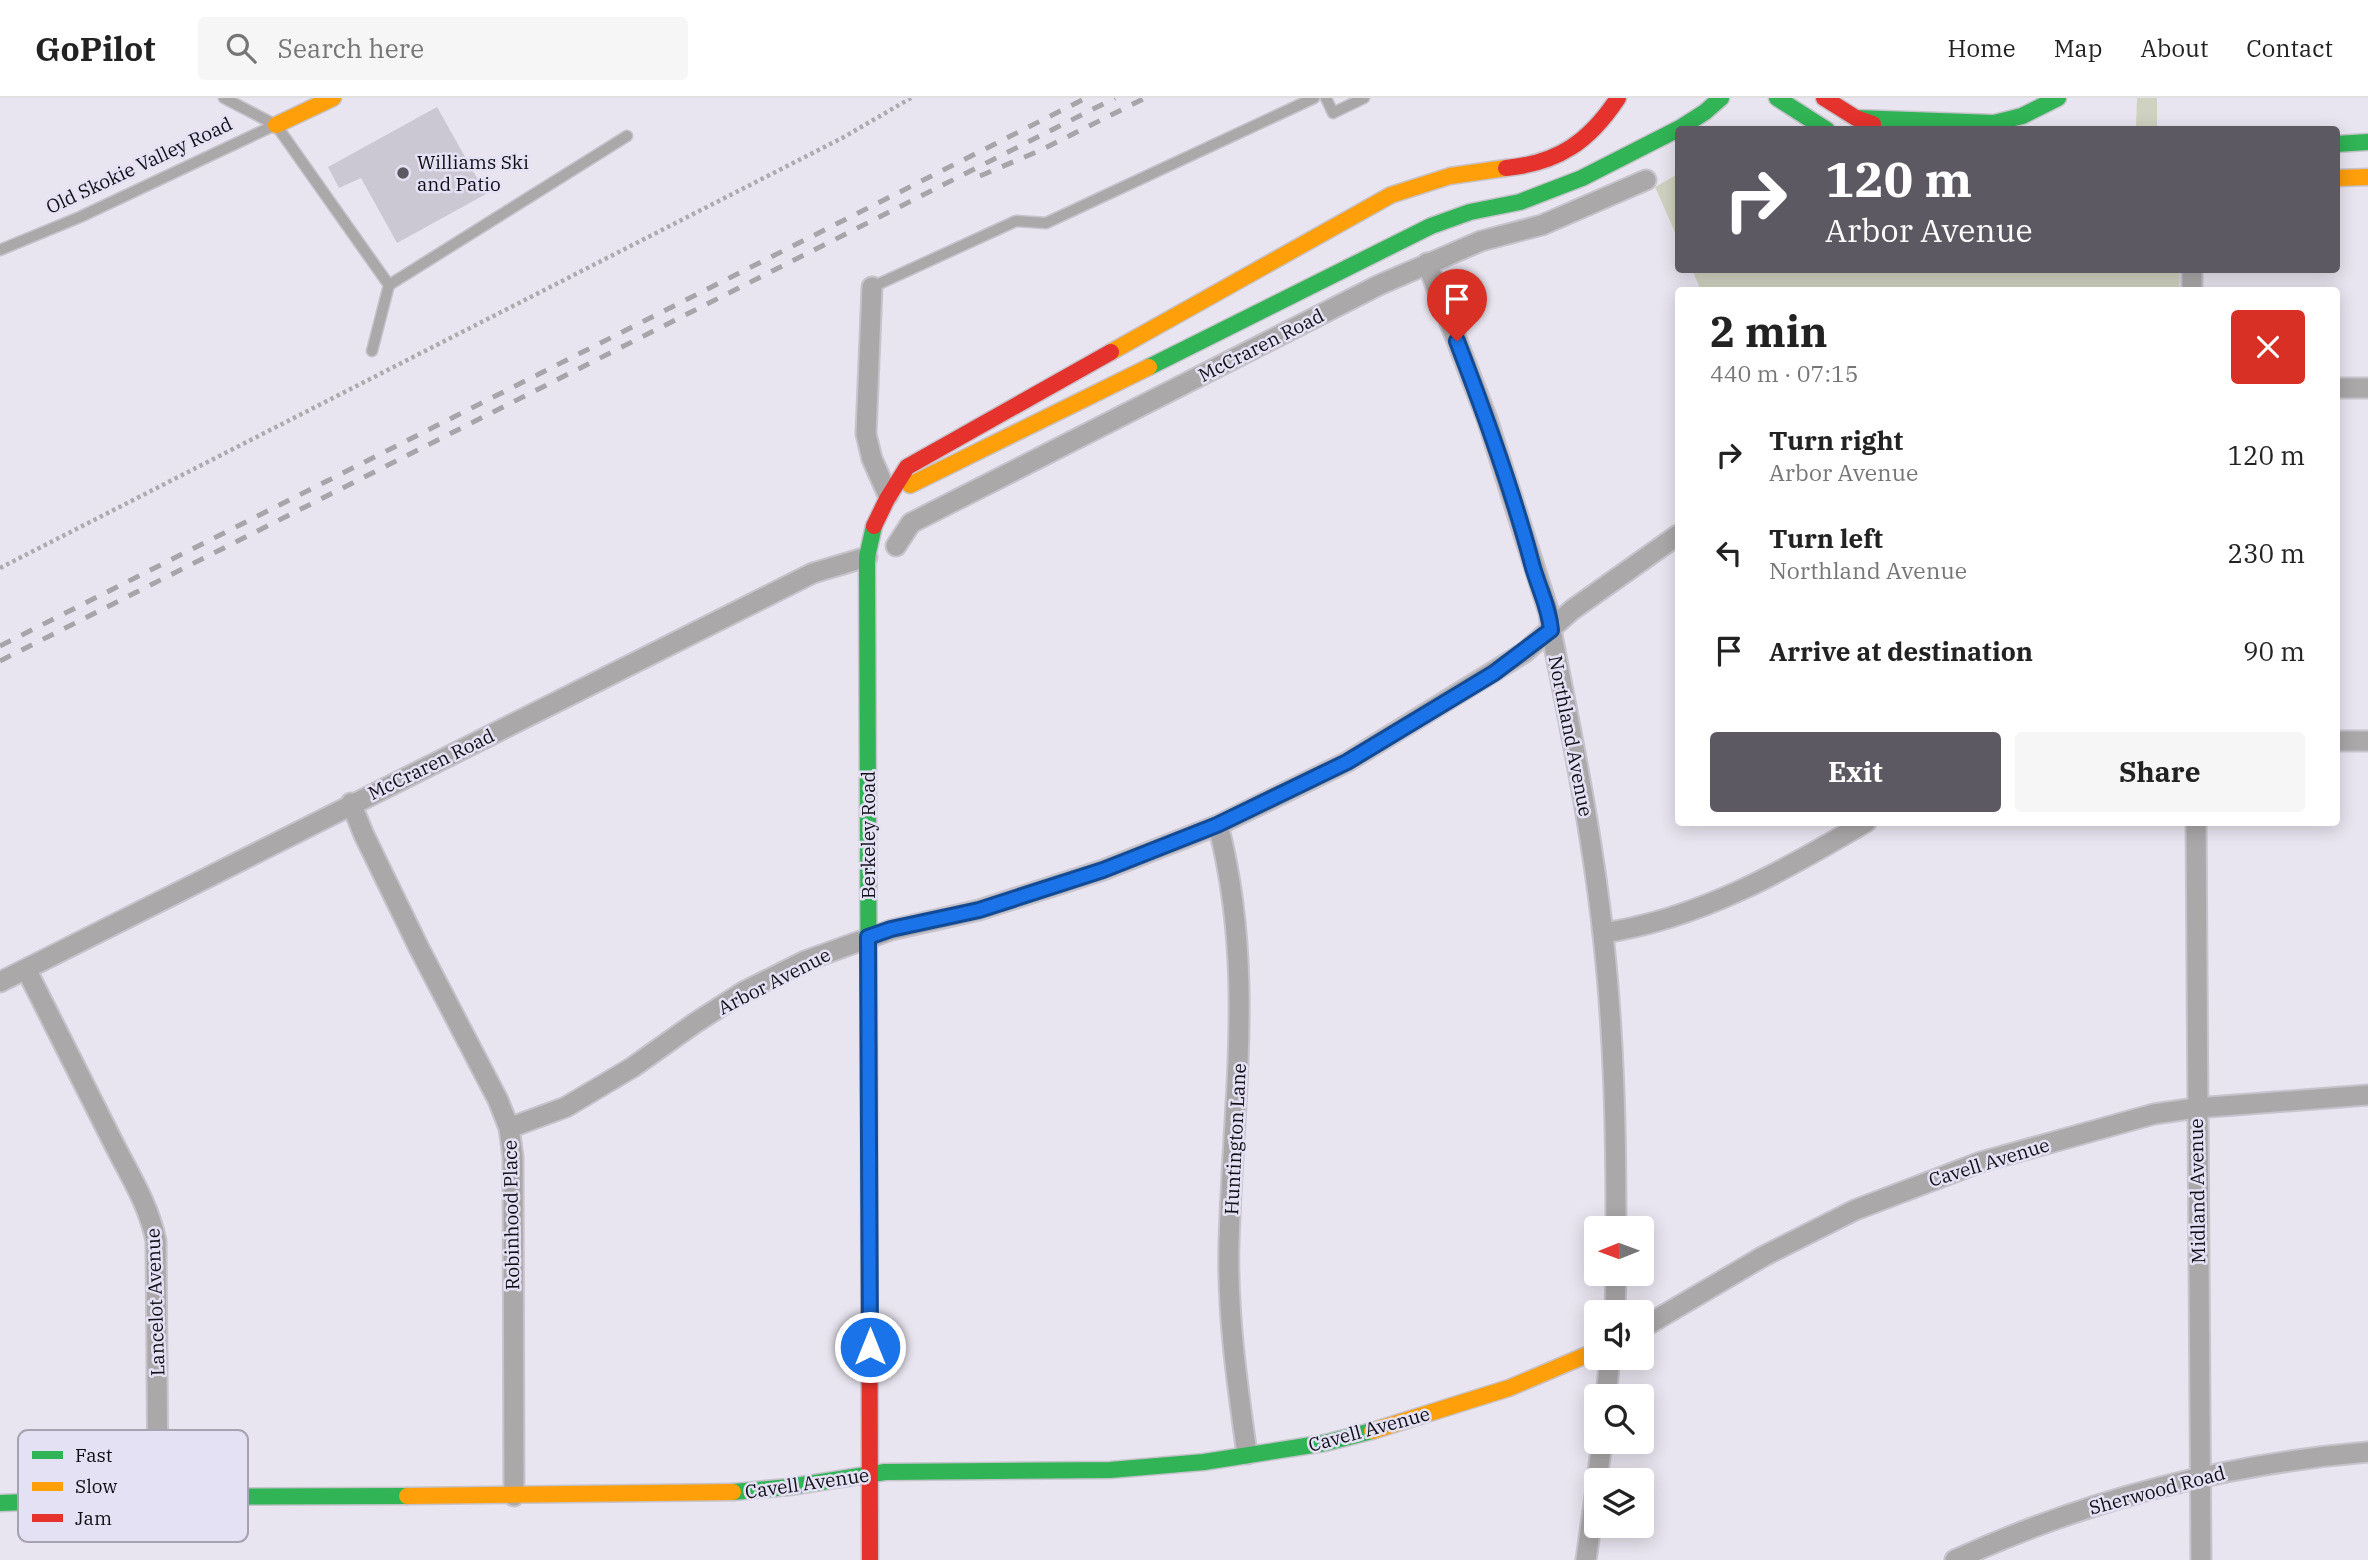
<!DOCTYPE html>
<html lang="en">
<head>
<meta charset="utf-8">
<style>
	body { margin:0; font-family:"IBM Plex Serif",serif; background:#f6f6f6; color:#222; height:100vh; display:flex; flex-direction:column; font-size:26px; white-space:nowrap }
	* { box-sizing:border-box; margin:0 }
	p { font-size:23px; color:#767676 }
	.icon { flex:none; width:38px; height:38px; fill:none; stroke:currentColor; stroke-width:2; stroke-linecap:round; stroke-linejoin:round }
	.map { position:relative; flex:1; overflow:hidden }
	.panel { position:absolute; left:1675px; top:189px; width:665px; height:539px; display:flex; flex-direction:column; background:#fff; border-radius:7px; box-shadow:0 4px 18px #0003 }
	.panel>* { flex:none }
	.top-card { position:absolute; left:1675px; top:28px; width:665px; height:147px; border-radius:7px; box-shadow:0 4px 18px #0003; background:#5c5962; color:#fff; overflow:hidden }
	.needle { width:46px; rotate:269deg }
	.buttons { position:absolute; left:1584px; top:1118px; display:grid; gap:14px }
	.buttons a { display:grid; place-items:center; width:70px; height:70px; border-radius:7px; background:#fff; box-shadow:0 4px 18px #0003; font-size:35px }
	.pin { position:absolute; display:grid; place-items:center; width:60px; height:60px; color:#fff; margin:-72px -30px; border-radius:50% 50% 50% 0; rotate:-45deg; box-shadow:0 0 7px #0007 }
	.pin .icon { rotate:45deg }
	.me { position:absolute; width:77px; margin:-38px; rotate:0deg; stroke-linejoin:round; filter:drop-shadow(0 0 5px #0008) }
	.turn { display:flex; align-items:center; gap:24px; height:147px; padding:0 35px; font-size:32px }
	.turn .icon { width:91px; height:91px; stroke-width:2.5 }
	.turn b { display:block; font-size:49px; line-height:60px }
	.round { display:grid; place-items:center; flex:none; width:74px; height:74px; border-radius:7px; background:#f6f6f6 }
	.overview { display:flex; align-items:center; justify-content:space-between; height:119px; padding:0 35px }
	h1 { font-size:42px; font-weight:700; line-height:52px }
	.button { display:flex; gap:14px; margin-top:auto; padding:14px 35px }
	.button a { flex:1; height:80px; border-radius:7px; background:#5c5962; color:#fff; font-size:28px; font-weight:700; line-height:80px; text-align:center }
	.button a+a { background:#f6f6f6; color:#222 }
	ul { padding:0; list-style:none }
	li { display:flex; align-items:center; gap:21px; height:98px; padding:0 35px }
	li div { flex:1 }
	li b { display:block; font-size:26px }
	li em { font-style:normal }
	header { display:flex; align-items:center; gap:42px; box-sizing:border-box; height:98px; padding:0 35px; background:#fff; border-bottom:2px solid #e0e0e0 }
	header strong { font-size:33px }
	nav { display:flex; gap:38px; margin-inline-start:auto; font-size:24px }
	.search { width:490px; height:63px; background:#f6f6f6; display:flex; align-items:center; gap:18px; box-sizing:border-box; padding:0 24px; border-radius:7px; color:#767676; font-size:26px }
	.map>svg:first-child { display:block }
	.green { fill:#d0d2c1 }
	.building { fill:#cbc8d4 }
	.lines { fill:none; stroke-linecap:round; stroke-linejoin:round }
	.lane-casing { stroke:#c6c3cc; stroke-width:13 }
	.street-casing { stroke:#c6c3cc; stroke-width:23 }
	.fast-casing { stroke:#c6c3cc; stroke-width:19 }
	.slow-casing { stroke:#c6c3cc; stroke-width:19 }
	.jam-casing { stroke:#c6c3cc; stroke-width:19 }
	.path { stroke:#adabaf; stroke-width:4.5; stroke-dasharray:3.5 3.5; stroke-linecap:butt }
	.lane { stroke:#aba8a9; stroke-width:10 }
	.street { stroke:#aba8a9; stroke-width:19 }
	.fast { stroke:#30b455; stroke-width:16 }
	.slow { stroke:#ff9f0a; stroke-width:16 }
	.jam { stroke:#e5322d; stroke-width:16 }
	.rail { stroke:#a7a4aa; stroke-width:5; stroke-dasharray:12 12; stroke-linecap:butt }
	.route-casing { stroke:#114b97; stroke-width:18 }
	.route { stroke:#1a73e8; stroke-width:12 }
	.poi-dot { fill:#5c5962; stroke:#e5e1f4; stroke-width:2.5 }
	.labels { text-anchor:middle; dominant-baseline:central; stroke-width:5; stroke-linejoin:round; paint-order:stroke }
	.poi-label { font-size:19px; fill:#100e15; stroke:#e5e1f4; text-anchor:start }
	.street-label { font-size:19px; fill:#100e15; stroke:#e5e1f4 }
	.key { fill:#e5e1f4; stroke:#a5a2b1; stroke-width:2 }
	.key-label { font-size:19px; fill:#100e15 }
</style>
</head>
<body>
<header>
<strong>GoPilot</strong>
<div class="search"><svg class="icon" aria-label="search" viewBox="0 0 24 24"><circle cx="10" cy="10" r="6"/><path d="M15 15l6 6"/></svg>Search here</div>
<nav><a>Home</a><a>Map</a><a>About</a><a>Contact</a></nav>
</header>
<div class="map">
<svg width="2368" height="1462" viewBox="0 0 2368 1462">
	<rect width="100%" height="100%" fill="#e8e5f0"/>
	<path class="green" d="M2137,0H2157V30L2136,29Z
		M1678,76V141L1655,89Z
		M1692,172H2180L2179,192H1701Z"/>
	<path class="building" d="M437,9L486,96L397,145L361,80L339,90L328,69Z"/>
	<g class="lines">
		<defs>
			<path id="lane" d="M224,0L276,27L389,187L627,38
				M1326,0L1333,15L1364,0
				M0,152L80,119L275,27
				M872,189L1016,123L1046,125L1314,0
				M372,253L389,187"/>
			<path id="street" d="M1427,165L1487,321L1549,515L1551,532C1571,634 1592,734 1603,837C1614,935 1616,1032 1616,1130
				M2192,172V192
				M872,189L866,336L872,361L888,397
				M2336,290H2368
				M896,448L911,425L1379,187L1481,143L1542,127L1646,82
				M2336,643H2368
				M351,705L364,737L419,850L498,1002L509,1030L513,1059L514,1398
				M2196,724L2201,1462
				M1218,727C1255,869 1233,1001 1229,1144C1227,1215 1237,1285 1247,1356
				M1603,835C1699,821 1784,773 1866,724
				M26,871C54,927 82,983 111,1040C128,1075 148,1104 156,1143L158,1399
				M0,884L813,475L867,459
				M509,1030L566,1009L633,969L695,925L745,893L805,863L891,832L979,812L1103,772L1218,727L1347,664L1525,554L1572,512L1678,437
				M1615,1214L1616,1176
				M1642,1230L1764,1158L1855,1112L1981,1064L2154,1016L2196,1010L2368,997
				M1606,1298L1610,1260
				M1597,1382L1602,1344
				M1586,1462L1596,1391
				M1955,1462C2086,1402 2225,1366 2368,1354"/>
			<path id="fast" d="M1777,0L1827,32
				M1856,20L1994,25L2022,18L2058,0
				M2336,46L2368,44
				M1149,269L1431,128L1470,114L1520,104L1582,80L1680,30L1705,14L1721,0
				M869,980L867,459L874,428
				M733,1394L789,1389L885,1374L1110,1372L1204,1364L1325,1345L1372,1333
				M0,1405L158,1399L407,1398"/>
			<path id="slow" d="M276,27L333,0
				M2336,80L2368,79
				M1111,254L1391,97L1450,78L1506,70
				M910,387L1149,269
				M1372,1333L1509,1290L1596,1253
				M407,1398L733,1394"/>
			<path id="jam" d="M1824,0L1856,20L1873,26
				M1506,70C1558,65 1589,44 1618,0
				M874,428L887,401L907,369L1111,254
				M869,980L870,1462"/>
		</defs>
		<use href="#lane" class="lane-casing"/>
		<use href="#street" class="street-casing"/>
		<use href="#fast" class="fast-casing"/>
		<use href="#slow" class="slow-casing"/>
		<use href="#jam" class="jam-casing"/>
		<path class="path" d="M0,470L844,39L911,0"/>
		<use href="#lane" class="lane"/>
		<use href="#street" class="street"/>
		<use href="#fast" class="fast"/>
		<use href="#slow" class="slow"/>
		<use href="#jam" class="jam"/>
		<path class="rail" d="M980,78L1041,52L1145,0
			M0,548L1086,0
			M0,563L1115,0"/>
	</g>
	<g class="lines">
		<defs>
			<path id="route" d="M870,1249L868,839L891,831L979,812L1103,772L1217,727L1347,664L1494,575L1551,532C1549,508 1538,489 1532,466C1512,390 1485,316 1457,243"/>
		</defs>
		<use href="#route" class="route-casing"/>
		<use href="#route" class="route"/>
	</g>
	<circle class="poi-dot" cx="403" cy="75" r="7"/>
	<g class="labels">
		<g class="poi-label">
			<text x="417" y="64">Williams Ski<tspan x="417" dy="22">and Patio</tspan></text>
		</g>
		<g class="street-label">
			<text transform="translate(139 67) rotate(-25)">Old Skokie Valley Road</text>
			<text transform="translate(1261 247) rotate(-27)">McCraren Road</text>
			<text transform="translate(1571 638) rotate(79)">Northland Avenue</text>
			<text transform="translate(431 666) rotate(-26)">McCraren Road</text>
			<text transform="translate(868 737) rotate(-90)">Berkeley Road</text>
			<text transform="translate(774 883) rotate(-27)">Arbor Avenue</text>
			<text transform="translate(1235 1041) rotate(-87)">Huntington Lane</text>
			<text transform="translate(1989 1064) rotate(-17)">Cavell Avenue</text>
			<text transform="translate(2197 1093) rotate(-91)">Midland Avenue</text>
			<text transform="translate(511 1117) rotate(-91)">Robinhood Place</text>
			<text transform="translate(155 1204) rotate(-92)">Lancelot Avenue</text>
			<text transform="translate(1369 1331) rotate(-15)">Cavell Avenue</text>
			<text transform="translate(807 1385) rotate(-8)">Cavell Avenue</text>
			<text transform="translate(2157 1392) rotate(-15)">Sherwood Road</text>
		</g>
	</g>
	<rect x="18" y="1332" width="230" height="112" rx="10" class="key"/>
	<rect x="32" y="1353" width="31" height="8" fill="#30b455"/>
	<rect x="32" y="1384" width="31" height="9" fill="#ff9f0a"/>
	<rect x="32" y="1416" width="31" height="8" fill="#e5322d"/>
	<g class="key-label">
		<text x="75" y="1364">Fast</text>
		<text x="75" y="1395">Slow</text>
		<text x="75" y="1427">Jam</text>
	</g>
</svg>
<div class="buttons">
<a><svg class="needle" viewBox="-14 -14 28 28"><path d="M0-13l5 13h-10z" fill="#e53935"/><path d="M0 13l5-13h-10z" fill="#767676"/></svg></a>
<a><svg class="icon" aria-label="sound" viewBox="0 0 24 24"><path d="M4 9h4l5-4v14l-5-4H4zM17 9q2 3 0 6"/></svg></a>
<a><svg class="icon" aria-label="search" viewBox="0 0 24 24"><circle cx="10" cy="10" r="6"/><path d="M15 15l6 6"/></svg></a>
<a><svg class="icon" aria-label="layers" viewBox="0 0 24 24"><path d="M12 4l9 5-9 5-9-5zM3 14l9 5 9-5"/></svg></a>
</div>
<div class="pin" style="left:1457px;top:243px;background:#d93025"><svg class="icon" aria-label="arrive" viewBox="0 0 24 24"><path d="M6 21V4h12l-3 4 3 4H6"/></svg></div>
<svg class="me" style="left:870px;top:1249px" viewBox="-20 -20 40 40"><circle r="17" fill="#1a73e8" stroke="#fff" stroke-width="3"/><path d="M0-11L8 9 0 5-8 9z" fill="#fff"/></svg>
<div class="top-card">
<div class="turn"><svg class="icon" aria-label="right" viewBox="0 0 24 24"><path d="M7 20v-9h11M14 6l5 5-5 5"/></svg><div><b>120 m</b>Arbor Avenue</div></div>
</div>
<section class="panel">
<div class="overview"><div><h1>2 min</h1><p>440 m · 07:15</p></div><a class="round" style="background:#d93025;color:#fff"><svg class="icon" aria-label="close" viewBox="0 0 24 24"><path d="M6 6l12 12M18 6L6 18"/></svg></a></div>
<ul>
<li><svg class="icon" aria-label="right" viewBox="0 0 24 24"><path d="M7 20v-9h11M14 6l5 5-5 5"/></svg><div><b>Turn right</b><p>Arbor Avenue</p></div><em>120 m</em></li>
<li><svg class="icon" aria-label="left" viewBox="0 0 24 24"><path d="M17 20v-9H6M10 6l-5 5 5 5"/></svg><div><b>Turn left</b><p>Northland Avenue</p></div><em>230 m</em></li>
<li><svg class="icon" aria-label="arrive" viewBox="0 0 24 24"><path d="M6 21V4h12l-3 4 3 4H6"/></svg><div><b>Arrive at destination</b></div><em>90 m</em></li>
</ul>
<div class="button"><a>Exit</a><a>Share</a></div>
</section>
</div>
</body>
</html>
